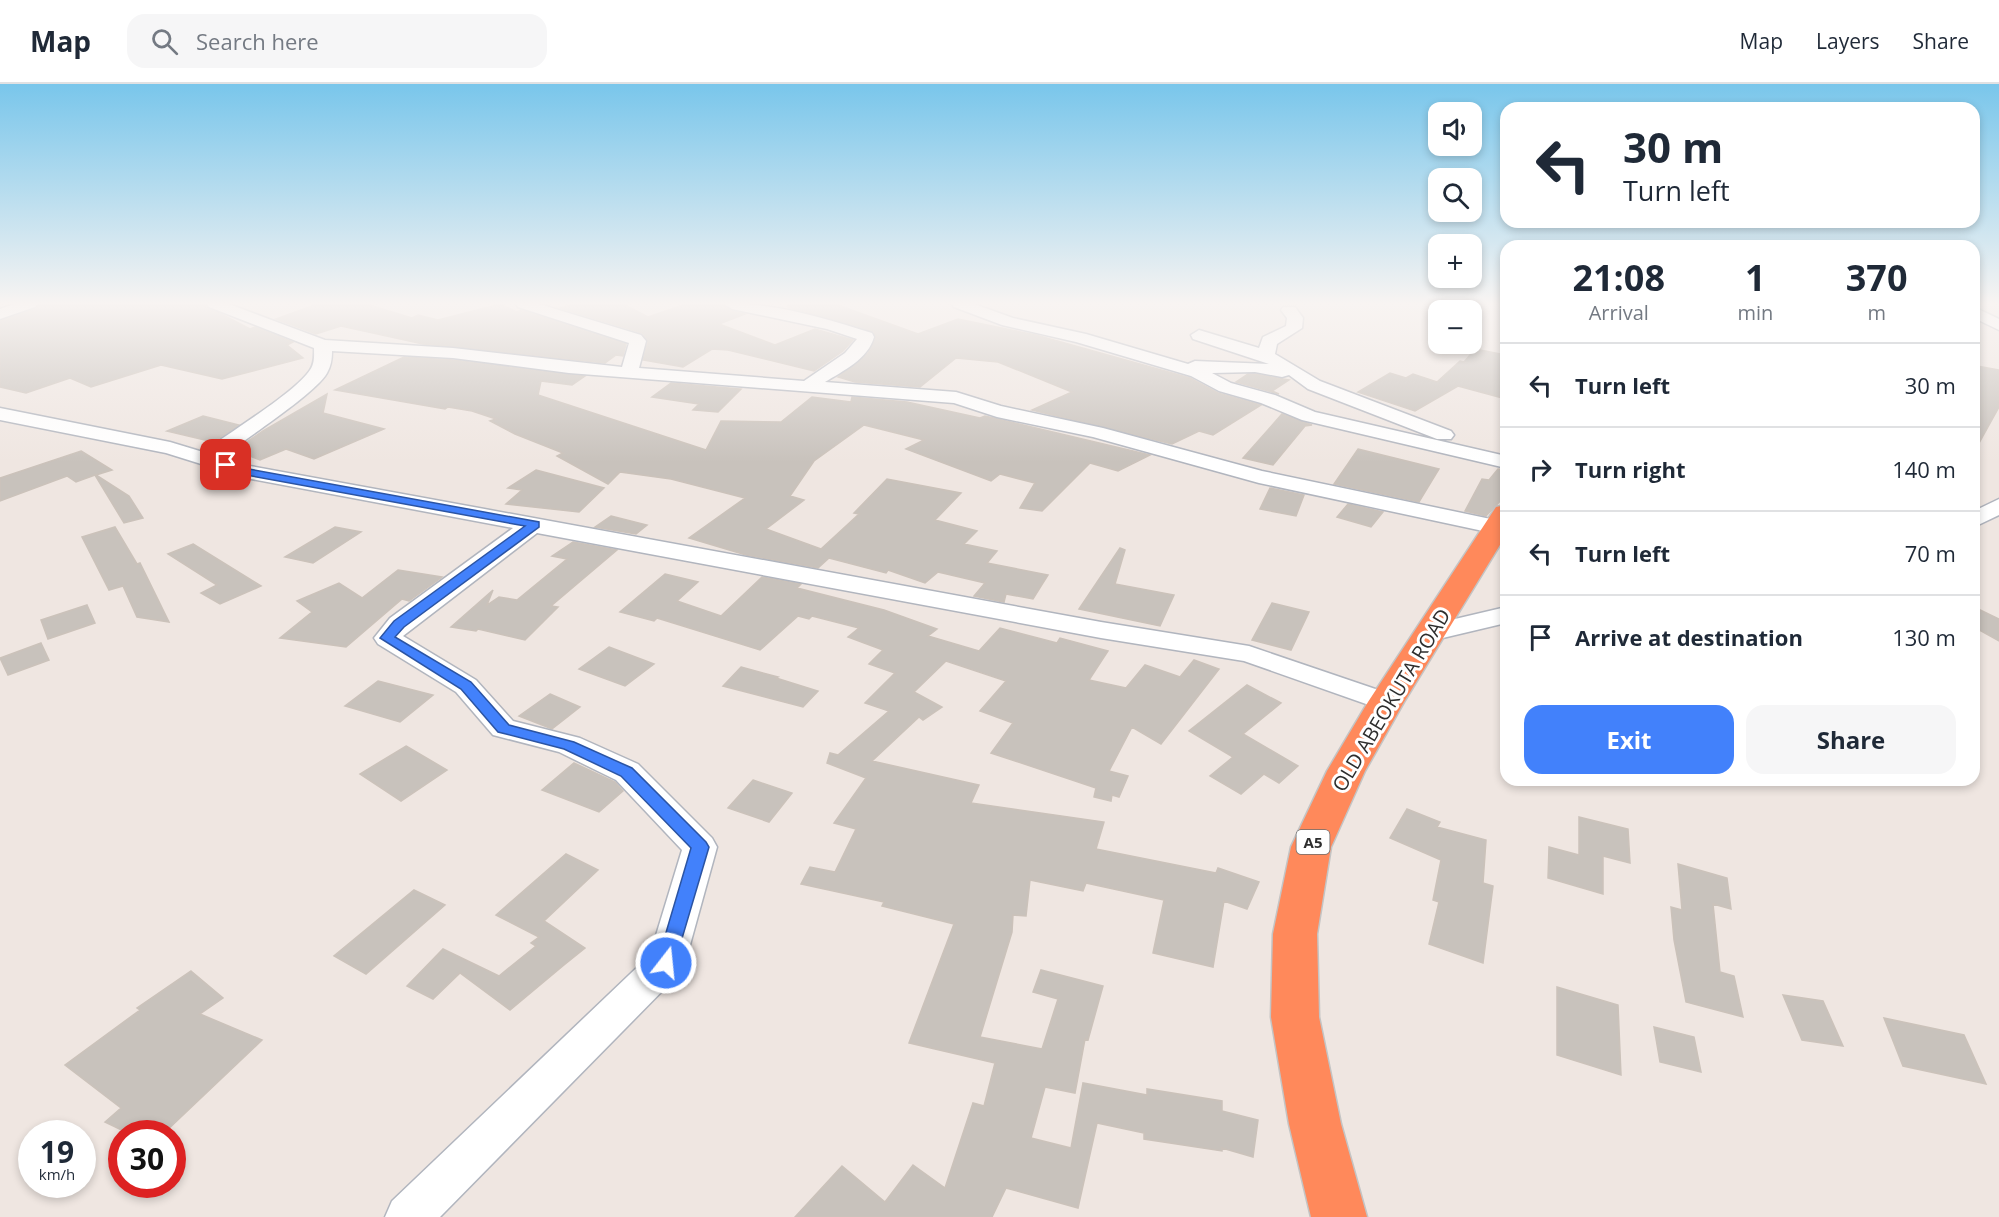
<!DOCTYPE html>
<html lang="en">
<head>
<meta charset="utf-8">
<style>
	body { margin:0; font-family:"Open Sans",sans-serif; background:#f6f6f7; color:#1f2937; height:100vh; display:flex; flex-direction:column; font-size:22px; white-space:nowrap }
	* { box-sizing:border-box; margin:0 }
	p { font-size:20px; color:#747a83 }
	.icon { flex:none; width:33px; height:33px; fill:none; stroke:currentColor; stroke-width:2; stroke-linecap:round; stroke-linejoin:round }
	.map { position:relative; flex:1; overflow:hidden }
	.panel { position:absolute; left:1500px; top:156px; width:480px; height:546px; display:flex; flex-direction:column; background:#fff; border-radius:18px; box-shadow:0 3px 9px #0003 }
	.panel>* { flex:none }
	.hud { position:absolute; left:1500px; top:18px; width:480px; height:126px; border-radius:18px; box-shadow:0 3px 9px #0003; background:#fff; color:#1f2937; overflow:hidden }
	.buttons { position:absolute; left:1428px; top:18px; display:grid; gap:12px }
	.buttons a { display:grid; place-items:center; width:54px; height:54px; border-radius:12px; background:#fff; box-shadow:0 3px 9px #0003; font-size:30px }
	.speed { position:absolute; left:18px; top:1036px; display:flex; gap:12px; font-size:30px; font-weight:700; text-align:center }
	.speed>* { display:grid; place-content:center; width:78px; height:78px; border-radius:50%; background:#fff; box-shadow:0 3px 9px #0003; line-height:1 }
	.speed small { font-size:15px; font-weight:400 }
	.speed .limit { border:9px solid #d22; background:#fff; color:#111 }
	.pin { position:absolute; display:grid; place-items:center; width:51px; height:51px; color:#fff; margin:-26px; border-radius:12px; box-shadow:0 3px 9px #0006 }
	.me { position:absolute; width:66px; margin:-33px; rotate:16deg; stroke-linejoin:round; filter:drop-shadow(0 0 4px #0008) }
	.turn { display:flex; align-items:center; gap:21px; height:126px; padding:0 24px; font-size:27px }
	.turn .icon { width:78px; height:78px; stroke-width:2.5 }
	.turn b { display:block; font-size:42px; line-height:51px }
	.eta { display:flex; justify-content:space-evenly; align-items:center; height:102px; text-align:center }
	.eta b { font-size:36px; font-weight:700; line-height:42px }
	.cta { display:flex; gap:12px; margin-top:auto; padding:12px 24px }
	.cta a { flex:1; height:69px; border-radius:18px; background:#4281fb; color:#fff; font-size:24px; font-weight:700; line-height:69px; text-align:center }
	.cta a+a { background:#f6f6f7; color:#1f2937 }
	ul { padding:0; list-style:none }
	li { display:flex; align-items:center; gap:18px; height:84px; padding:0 24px; border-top:2px solid #e0e1e3 }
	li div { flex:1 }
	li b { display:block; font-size:22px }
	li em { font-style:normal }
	header { display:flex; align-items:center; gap:36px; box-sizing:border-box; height:84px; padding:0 30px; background:#fff; border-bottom:2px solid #e0e1e3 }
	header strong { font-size:28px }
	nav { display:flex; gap:33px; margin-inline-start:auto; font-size:21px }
	.search { width:420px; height:54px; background:#f6f6f7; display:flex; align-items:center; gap:15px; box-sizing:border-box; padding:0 21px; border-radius:18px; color:#747a83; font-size:22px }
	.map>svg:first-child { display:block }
	.building { fill:#c8c2bc; stroke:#cbc2ba; stroke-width:1.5 }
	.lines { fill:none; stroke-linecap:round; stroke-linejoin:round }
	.street-casing { stroke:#b1b5be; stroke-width:3 }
	.highway-casing { stroke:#c4c4c4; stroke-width:3 }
	.street { fill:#fff; fill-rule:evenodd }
	.highway { fill:#ff895b; fill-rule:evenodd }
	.route { fill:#4281fb; stroke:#2b54a3; stroke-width:1.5 }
	.labels { text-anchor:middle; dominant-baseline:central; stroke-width:6; stroke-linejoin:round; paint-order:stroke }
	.shield { fill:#fff; stroke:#6d6d6d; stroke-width:1.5 }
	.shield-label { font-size:15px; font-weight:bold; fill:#2e2e2e }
	.near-street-label { font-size:20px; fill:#2e2e2e; stroke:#fff }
</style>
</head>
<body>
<header>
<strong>Map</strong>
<div class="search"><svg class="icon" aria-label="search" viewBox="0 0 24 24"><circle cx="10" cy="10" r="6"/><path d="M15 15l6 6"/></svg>Search here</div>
<nav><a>Map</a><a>Layers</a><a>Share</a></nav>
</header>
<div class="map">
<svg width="1999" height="1133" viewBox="0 0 1999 1133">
	<rect width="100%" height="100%" fill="#efe6e1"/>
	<path class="building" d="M39,220H202L250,245L255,243L293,258L287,261L303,274L222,295L161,281L91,303L70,294L26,309L0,303V237L36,225Z
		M317,220H366L412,234L418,231L438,236L500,220L517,228L521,226L626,260L623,272L616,271L605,279L423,260L341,242L316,250L276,235Z
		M574,220H623L648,233L686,220H722L731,227L745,230L719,240L775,261L815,245L853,256L843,267L814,287L728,266L712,265L683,283L643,276L648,258L642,249L560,224Z
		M788,220H835L918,250L958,235L1036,251L1190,294L1218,309L1261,321L1213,351L1199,347L1172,360L1032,326L1072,308L998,278L956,274L920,303L855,298L838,293L868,269L876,254L874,248L794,225L788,223Z
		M1475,265L1506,271V315L1458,302L1415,327L1358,308L1390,289L1406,294L1413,290L1437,298L1460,277L1464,278Z
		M404,273L453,276L585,292L572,301L541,297L538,311L706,366L721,337L781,338L812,313L851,318L852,313L907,318L980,334L985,332L1150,371L1118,387L1090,379L1042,427L1020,424L1035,399L1000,390L991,397L906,365L924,356L864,341L814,377L790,412L804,416L766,445L821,465L859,430L854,429L887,395L961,409L935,436L977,447L964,460L997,467L987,479L1048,491L1033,515L1006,510L1004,518L974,512L985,499L938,488L925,499L888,486L886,489L829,474L818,484L746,471L689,454L745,414L671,395L620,388L608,400L557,372L563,369L515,350L490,337L496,335L472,327L448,323L445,325L335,306Z
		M1977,282L1999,286V323L1974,368V295Z
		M1248,290H1255L1289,296L1272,307L1279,310L1236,298Z
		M671,299L741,305L718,328L693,326L699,320L652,313Z
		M327,310L323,329L384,345L314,375L286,365L260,376L235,366L263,347Z
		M1282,330L1312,341L1305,342L1273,381L1243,374Z
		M203,332L239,341L213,358L167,347Z
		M1358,365L1439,385L1419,418L1334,400Z
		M81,367L112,386L96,391L129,412L143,434L124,439L95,391L76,398L67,392L0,417V394Z
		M1498,385L1506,386V411L1486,432L1465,427L1482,395L1489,396Z
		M536,386L604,404L579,428L506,420L522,406L508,404Z
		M1270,404L1304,411L1296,432L1260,425Z
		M1348,420L1383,428L1371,443L1337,433Z
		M611,432L647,441L636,450L595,443Z
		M115,443L137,480L140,479L169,538L137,533L123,502L109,506L82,453Z
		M335,443L361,448L313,479L285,473Z
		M573,458L617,466L551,522L558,523L525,556L478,545L476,547L451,543L493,506L487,521L499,513L517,516L567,475L552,472Z
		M193,460L261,502L220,520L201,509L217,501L168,470Z
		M1120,464L1125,466L1115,500L1174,511L1160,542L1079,525Z
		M398,486L442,493L409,517L402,515L346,563L280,554L312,528L297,517L339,499L362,514Z
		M665,490L698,498L677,517L721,532L762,493L801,500L797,504L884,526L937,545L928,552L979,567L1000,544L1057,559L1060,554L1108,567L1089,596L1126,604L1145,581L1180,593L1194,576L1219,585L1161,660L1132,643L1109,687L1128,692L1119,713L1112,711L1111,717L1094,713L1096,704L991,669L1013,639L980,627L1006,597L946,577L914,608L942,623L923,636L919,633L872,677L979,701L971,719L1104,738L1096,765L1216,789L1218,784L1259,798L1247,825L1224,817L1213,883L1153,869L1164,816L1086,799L1083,807L1030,796L1026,832L1013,831L1012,848L980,953L1042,965L1058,915L1033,908L1041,886L1103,902L1088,956L1085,955L1075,1009L1045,1003L1031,1054L1071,1064L1083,999L1147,1011V1005L1222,1017V1027L1258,1036L1253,1073L1222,1064V1067L1144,1055V1049L1097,1039L1078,1124L1006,1104L992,1133H795L842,1082L885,1118L913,1081L945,1104L973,1019L984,1022L995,979L909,959L954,840L882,822L884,818L801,800L810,783L835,788L856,745L834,739L866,694L827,679L830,669L838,671L889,627L865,619L895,589L869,580L883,566L848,553L859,544L812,532L809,535L798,532L760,566L657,534L654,537L620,528Z
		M1272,519L1309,528L1291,566L1252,556Z
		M87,521L95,539L48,555L41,536Z
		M1974,523L1999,535V557L1974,543Z
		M41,559L49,576L8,591L0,574Z
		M609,563L654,580L625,602L579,585Z
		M741,583L778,593L776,594L818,607L803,623L723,602Z
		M378,597L433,611L400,638L345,622Z
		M1247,601L1281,619L1243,650L1298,682L1279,699L1264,690L1241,710L1210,692L1233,673L1189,647Z
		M550,610L580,623L552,645L519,632Z
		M406,662L447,686L401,717L360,690Z
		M574,679L615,698L623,707L599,728L542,706Z
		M753,696L792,709L769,738L728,724Z
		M1407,725L1440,738L1437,743L1486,756L1483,799L1493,802L1483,879L1429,860L1439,818L1433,816L1441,776L1390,754Z
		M1579,733L1628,745L1630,779L1603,772V810L1548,794L1549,763L1579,771Z
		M566,770L598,786L544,837L585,864L564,881L510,926L460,889L433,915L407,902L443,865L499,892L536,862L531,859L539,853L496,831Z
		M1678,780L1727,794L1731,825L1713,820L1720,888L1734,892L1743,933L1686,918L1674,856L1671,823L1682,826Z
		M414,806L445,821L366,890L334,872Z
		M191,887L223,914L200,930L262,956L163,1050H130L105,1038L121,1024L65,981L140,926L137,924Z
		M1557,903L1618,921L1621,991L1557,971Z
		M1783,911L1823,917L1843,962L1802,956Z
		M1884,934L1964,951L1986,1000L1903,982Z
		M1654,943L1694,953L1701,988L1660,978Z"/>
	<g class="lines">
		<defs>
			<path id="street" d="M14,220H37L35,223L0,235V225Z
				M207,220H229L325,256L453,264L622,283L629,259L518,223L516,220H539L641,251L646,257L639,284L804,297L845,269L857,255L827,245L732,225L724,220C773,218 825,234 872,249L874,253C868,275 843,287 825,298L956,308L1001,322L1103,344L1262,387L1505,438L1506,447L1497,450L1259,399L1093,353L997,333L954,319L569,289L453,274L332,267C332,275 331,282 327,289C316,309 243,357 221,373L250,382L1101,538L1249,562L1396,612L1400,618L1396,624L1386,627L1244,577L1101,554L537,449L403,552L476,596L513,637L580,654L638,680L712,754L717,763L685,879L679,890L440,1133H385L392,1117L650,871L682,766L616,696L559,668L493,651L456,608L378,560L374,554L390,534L513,444L246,394L166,369L0,336V324L170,358L203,368C227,350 296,308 310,286C315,279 314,271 314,264L209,223Z
				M952,220H974L1013,234L1086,250L1188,280L1195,277L1269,280L1193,255L1191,251L1199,246L1259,264L1263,253L1286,242L1287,234L1281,226L1283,223H1295L1303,234L1302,244L1277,260L1275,270L1320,297L1451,347L1454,351L1451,355H1437L1308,305L1289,291L1282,293L1255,288L1212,289L1231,299L1275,311L1315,328L1506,372V384L1302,336L1261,319L1219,307L1191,292L1076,258L1002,241L954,223Z
				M1974,223L1999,235V246L1974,234Z
				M1999,415V431L1974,443V427Z
				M1506,523V539L1430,557L1421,555L1417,549L1421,543Z"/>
			<path id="highway" d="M1506,421V451L1404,618L1365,687L1331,763L1317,850L1319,933L1341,1040L1367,1133H1311L1289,1040L1271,933L1273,850L1291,763L1327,687L1368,618L1496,423Z"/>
		</defs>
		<use href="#street" class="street-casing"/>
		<use href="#highway" class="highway-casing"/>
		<use href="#street" class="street"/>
		<use href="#highway" class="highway"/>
	</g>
	<linearGradient id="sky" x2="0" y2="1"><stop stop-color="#79c6eb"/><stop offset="0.58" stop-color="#f8f4f2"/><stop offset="1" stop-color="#f8f4f2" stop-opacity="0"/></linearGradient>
	<rect width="1999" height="378" fill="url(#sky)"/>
	<path class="route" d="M226,378L249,385L539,438V443L404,543L395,553L471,598L509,641L574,658L632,684L706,758L709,763L673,885L666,887L659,885L657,879L691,764L621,692L564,665L498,648L461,605L380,554L394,537L525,442L246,391L223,383L221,381Z"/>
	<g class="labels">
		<rect class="shield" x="1296.5" y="746" width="33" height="24" rx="4.5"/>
		<g class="shield-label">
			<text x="1313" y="758">A5</text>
		</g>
		<g class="near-street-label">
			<text transform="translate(1391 616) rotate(-59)">OLD ABEOKUTA ROAD</text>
		</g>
	</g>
</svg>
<div class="buttons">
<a><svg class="icon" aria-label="sound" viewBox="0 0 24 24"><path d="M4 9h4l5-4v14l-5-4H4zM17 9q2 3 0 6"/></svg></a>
<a><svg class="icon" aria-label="search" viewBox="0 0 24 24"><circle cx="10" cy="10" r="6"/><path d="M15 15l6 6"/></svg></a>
<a>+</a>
<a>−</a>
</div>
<div class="speed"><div>19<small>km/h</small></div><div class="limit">30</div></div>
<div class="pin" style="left:226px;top:381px;background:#d93025"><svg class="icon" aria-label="arrive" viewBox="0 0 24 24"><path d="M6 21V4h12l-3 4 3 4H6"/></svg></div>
<svg class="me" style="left:666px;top:879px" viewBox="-20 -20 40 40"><circle r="17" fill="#4281fb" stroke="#fff" stroke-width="3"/><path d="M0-11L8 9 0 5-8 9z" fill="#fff"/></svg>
<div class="hud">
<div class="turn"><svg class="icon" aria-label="left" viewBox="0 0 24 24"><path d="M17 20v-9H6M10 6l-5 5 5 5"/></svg><div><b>30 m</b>Turn left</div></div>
</div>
<section class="panel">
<div class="eta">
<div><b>21:08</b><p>Arrival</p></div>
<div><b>1</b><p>min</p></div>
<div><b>370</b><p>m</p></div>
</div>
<ul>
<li><svg class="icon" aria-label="left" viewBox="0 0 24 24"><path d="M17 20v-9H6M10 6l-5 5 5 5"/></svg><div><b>Turn left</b></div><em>30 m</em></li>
<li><svg class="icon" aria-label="right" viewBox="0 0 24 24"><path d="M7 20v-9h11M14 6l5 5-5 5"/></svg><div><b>Turn right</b></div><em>140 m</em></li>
<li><svg class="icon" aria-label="left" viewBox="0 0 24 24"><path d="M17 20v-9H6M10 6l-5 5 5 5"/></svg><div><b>Turn left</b></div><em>70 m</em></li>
<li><svg class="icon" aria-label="arrive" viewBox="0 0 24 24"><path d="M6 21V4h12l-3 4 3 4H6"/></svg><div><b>Arrive at destination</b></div><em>130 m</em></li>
</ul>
<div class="cta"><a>Exit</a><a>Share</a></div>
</section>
</div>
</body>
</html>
